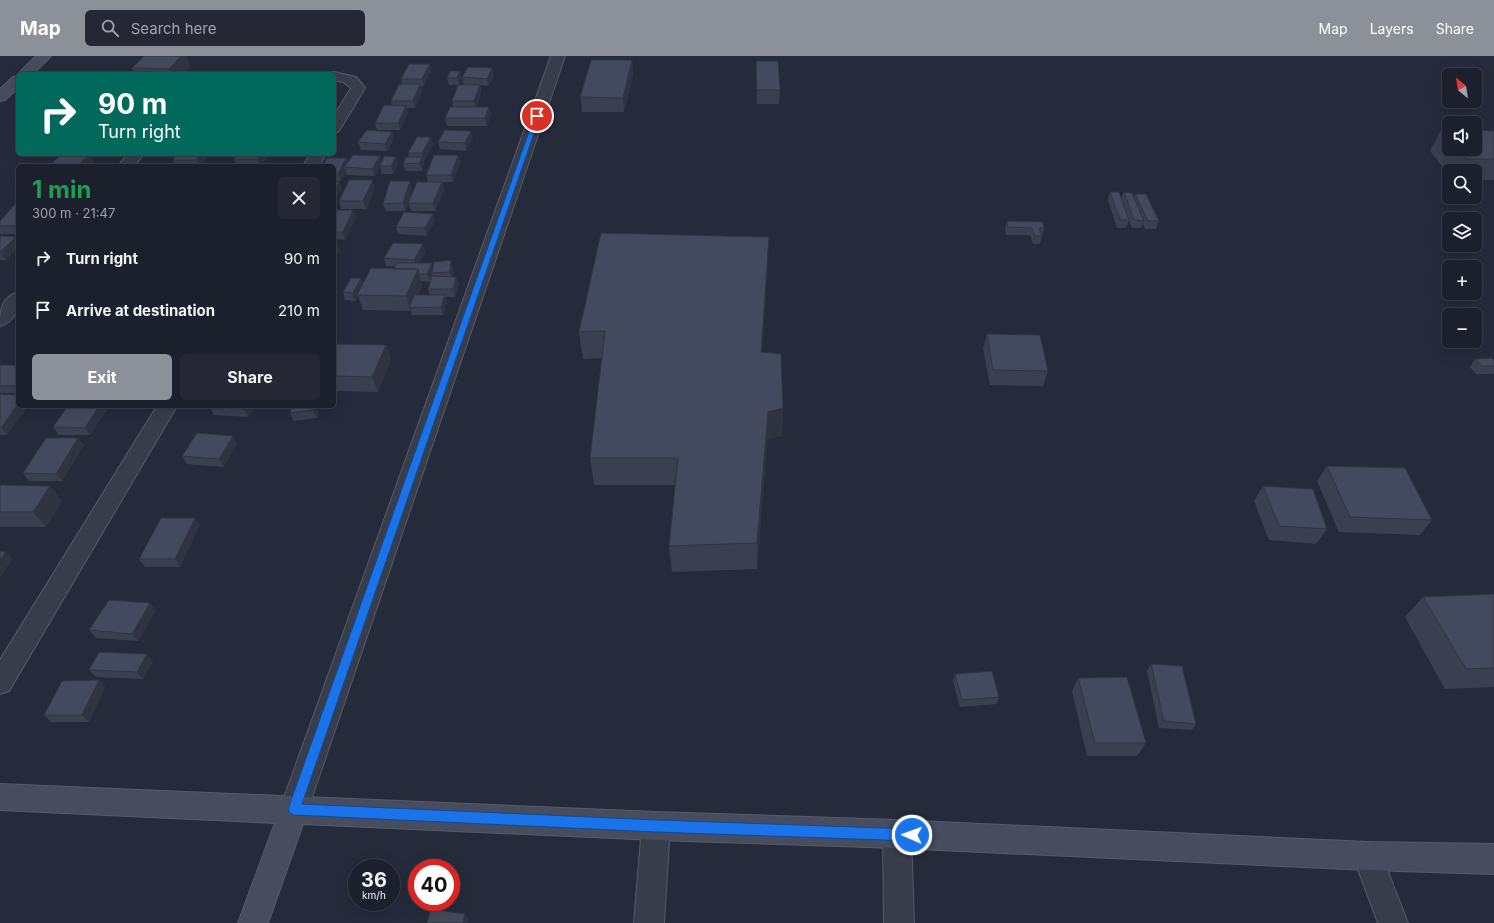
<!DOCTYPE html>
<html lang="en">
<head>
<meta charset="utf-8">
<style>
	body { margin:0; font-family:Inter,sans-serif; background:#252834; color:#f1f3f6; height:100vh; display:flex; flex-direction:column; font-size:15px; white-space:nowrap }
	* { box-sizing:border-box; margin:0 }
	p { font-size:13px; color:#a0a3a9 }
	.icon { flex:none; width:22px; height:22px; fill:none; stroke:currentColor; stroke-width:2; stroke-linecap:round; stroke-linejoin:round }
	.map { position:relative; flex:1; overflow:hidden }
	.drawer { position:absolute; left:16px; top:108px; width:320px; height:244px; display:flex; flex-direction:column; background:#1c202c; border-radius:6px; box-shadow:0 4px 16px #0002,0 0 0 1px #3a3e48 }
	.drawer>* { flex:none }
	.guide { position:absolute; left:16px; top:16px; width:320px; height:84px; border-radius:6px; box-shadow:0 4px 16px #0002,0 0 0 1px #3a3e48; background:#00695c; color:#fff; overflow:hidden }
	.needle { width:26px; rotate:330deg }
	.buttons { position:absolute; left:1442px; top:12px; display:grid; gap:8px }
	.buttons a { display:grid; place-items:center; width:40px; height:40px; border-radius:6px; background:#1c202c; box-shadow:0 4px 16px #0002,0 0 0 1px #3a3e48; font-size:20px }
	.speed { position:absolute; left:348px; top:803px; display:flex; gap:8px; font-size:20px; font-weight:700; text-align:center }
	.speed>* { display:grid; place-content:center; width:52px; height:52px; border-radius:50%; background:#1c202c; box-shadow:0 4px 16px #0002,0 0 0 1px #3a3e48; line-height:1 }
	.speed small { font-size:10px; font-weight:400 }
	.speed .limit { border:6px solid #d22; background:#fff; color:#111 }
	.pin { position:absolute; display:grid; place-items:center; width:34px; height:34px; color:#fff; margin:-17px; border:2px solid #fff; border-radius:50%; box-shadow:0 1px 4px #0007 }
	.me { position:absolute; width:44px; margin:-22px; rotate:272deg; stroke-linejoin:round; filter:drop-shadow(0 0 3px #0008) }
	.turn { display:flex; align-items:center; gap:14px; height:84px; padding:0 16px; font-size:18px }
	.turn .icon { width:52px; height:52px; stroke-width:2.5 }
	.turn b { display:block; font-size:28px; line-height:34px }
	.round { display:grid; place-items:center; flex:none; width:42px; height:42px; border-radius:6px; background:#252834 }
	.overview { display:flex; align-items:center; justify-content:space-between; height:68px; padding:0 16px }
	h1 { font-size:24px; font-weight:700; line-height:30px; color:#1e9e55 }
	.button { display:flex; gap:8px; margin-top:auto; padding:8px 16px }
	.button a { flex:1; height:46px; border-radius:6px; background:#8c9099; color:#fff; font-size:16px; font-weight:700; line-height:46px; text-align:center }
	.button a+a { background:#252834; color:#f1f3f6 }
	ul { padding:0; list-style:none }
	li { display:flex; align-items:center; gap:12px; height:52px; padding:0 16px }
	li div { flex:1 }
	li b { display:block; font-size:15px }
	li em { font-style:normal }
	header { display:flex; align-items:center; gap:24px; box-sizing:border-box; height:56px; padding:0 20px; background:#8c9099; color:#fff }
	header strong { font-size:19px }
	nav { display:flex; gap:22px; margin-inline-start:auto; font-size:14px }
	.search { width:280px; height:36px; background:#252834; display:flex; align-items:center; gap:10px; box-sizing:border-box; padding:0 14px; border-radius:6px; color:#a0a3a9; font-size:15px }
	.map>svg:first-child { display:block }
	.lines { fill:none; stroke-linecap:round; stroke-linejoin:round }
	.street-casing { stroke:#565b69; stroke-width:2 }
	.secondary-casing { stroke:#565b69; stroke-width:2 }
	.street { fill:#383d4b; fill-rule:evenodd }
	.secondary { fill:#474c5e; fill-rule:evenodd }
	.wall { fill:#3a4050; fill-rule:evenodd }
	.shaded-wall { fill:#303441 }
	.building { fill:#444a5d; stroke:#303441 }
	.route { fill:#1a73e8; stroke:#114b97 }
</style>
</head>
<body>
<header>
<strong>Map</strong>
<div class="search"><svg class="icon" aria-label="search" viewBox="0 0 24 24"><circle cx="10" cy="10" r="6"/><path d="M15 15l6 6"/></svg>Search here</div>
<nav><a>Map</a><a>Layers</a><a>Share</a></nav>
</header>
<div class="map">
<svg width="1494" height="867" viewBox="0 0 1494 867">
	<rect width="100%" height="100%" fill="#252b3b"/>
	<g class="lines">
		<defs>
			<path id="street" d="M551,0H565L308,753L304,763L294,767L284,763L280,753Z
				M334,16L356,21L365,32L339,75L334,77V60L351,32L343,26L334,24V18H328Z
				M128,98H144L134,110H118Z
				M310,98H326L319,110H303Z
				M18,236C18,251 17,265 0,270C0,255 1,241 18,236Z
				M157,350H177L9,635L0,638V604Z
				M656,756L666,760L670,770L664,867H634L642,770L646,760Z
				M897,764L907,768L911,778L914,867H884L883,778L887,768Z
				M1368,786L1378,790L1408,867H1378L1353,800L1358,790Z"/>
			<path id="secondary" d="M36,0H51L33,18H18Z
				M18,20V32L5,44L0,45V33L13,21Z
				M0,728L656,756L897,764L1368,786L1494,788V818L1368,814L897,792L656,784L303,768L268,867H238L275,767L0,754Z"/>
		</defs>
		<use href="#street" class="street-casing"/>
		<use href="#secondary" class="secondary-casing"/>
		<use href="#street" class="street"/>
		<use href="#secondary" class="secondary"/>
	</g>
	<path class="wall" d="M144,0H186L190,11L184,18H135L132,12Z
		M632,4L633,18L624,56H582L580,41Z
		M756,5L780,34L779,48H757Z
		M492,12L494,20L488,30L480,29L481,36L476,51H489L491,58L487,70H447L445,62L453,51L452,45L458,29H449L447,22H462L459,29H464L462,21Z
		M431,15L424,30H421L422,36L415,52H406L408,57L400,74H377L375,67L392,50L391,45L402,28L401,23Z
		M1441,74H1449V93H1475L1494,75V124H1475V115H1449V119L1430,95Z
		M392,76L394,83L387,95L361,94L358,86Z
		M431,81L433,89L424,105H423L424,108L422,115H406L403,108L409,101L408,97Z
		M473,83L466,95L440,93L438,86Z
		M177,98H209L201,110H167L175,109L173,104Z
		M237,98H269L261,110H237L234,103Z
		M458,99L460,107L453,126H428L426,119Z
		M380,100L382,106L396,101L398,108L393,118H382L380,111L374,120L347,119L346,115L341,125H334V110L346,102L348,107Z
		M94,105L89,110H51L50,109Z
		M442,126L444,134L435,155H411L408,147Z
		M375,132L366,153H341L339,145Z
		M412,132L406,155H386L383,148Z
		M1110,136L1121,143L1124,136L1134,141L1135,138L1159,165L1156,173H1145L1143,167L1141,172H1132L1127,160L1129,164L1126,172H1117L1108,144Z
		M18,148V178H1L0,177V165Z
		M334,154L356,161L345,184L334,183Z
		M433,158L435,165L427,180L398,178L396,171Z
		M1007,165L1044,172L1040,188H1033L1030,179H1006L1005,172Z
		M0,180L18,185V191L6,204H0Z
		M425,196L419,207L433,211L453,212L452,221H456L459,228L455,241H446L447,247L443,259H412L411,255L363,254L358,240L355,245L345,244L343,236L363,228L394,213L395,210H386L384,202ZM432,219L433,220L428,233L430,239H418L422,229L421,225L430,226Z
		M768,208L762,296L783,352L782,380L767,383L757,513L672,516L669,490L675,429H594L590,402L602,302L583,303L579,276Z
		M987,278L1048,315L1043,330L990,329L983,293Z
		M18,282V289L15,285Z
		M334,289H386L391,304L378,336L334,335Z
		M1475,303L1494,304V316L1493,318H1476L1470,311Z
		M0,309H18V337H0Z
		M0,338L18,350H28L7,379H0Z
		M109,350L90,379H59L53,371Z
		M210,350H255L248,361L214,359L210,351Z
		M318,350L317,362L294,365L290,357Z
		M233,380L237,388L223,411L187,408L182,400Z
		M78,382L84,389L62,425H29L23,417Z
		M1327,410L1432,464L1420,479L1339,476L1317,425Z
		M0,429L50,430L62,445L46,471H0Z
		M1263,430L1327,473L1316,488L1269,484L1254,445Z
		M195,462L200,469L180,511H145L139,503Z
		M1494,538V631L1445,633L1405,561L1423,541Z
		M150,547L156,554L138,585L96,582L89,574Z
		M153,605L143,623L96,621L89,614Z
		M1151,608L1196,668L1192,674L1159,672L1147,615Z
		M955,618L999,641L997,648L960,651L953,625Z
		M1078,622L1146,687L1137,700H1087L1072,635Z
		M99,624L105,631L89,666H51L44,659Z"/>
	<path class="shaded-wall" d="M181,0H186L190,11L184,18H171L169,13Z
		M632,4L633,18L624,56L623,42Z
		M430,8L431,15L424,30L422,23Z
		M492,12L494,20L488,30L487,23Z
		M460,15L462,22L459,29L457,22Z
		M420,28L422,36L415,52L413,45Z
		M480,29L481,36L475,52L474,45Z
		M406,50L408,57L400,74L398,67Z
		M489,51L491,58L487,70L485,62Z
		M471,75L473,83L466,95L465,87Z
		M392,76L394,83L387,95L385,88Z
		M431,81L433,89L424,105L422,97Z
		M90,98L94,105L89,110H77Z
		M201,98H209L201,110H199L196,104Z
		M261,98H269L261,110H260L258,103Z
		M458,99L460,107L453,126L451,119Z
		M380,100L382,108L374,120L372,113Z
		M396,101L398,108L393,118L391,110Z
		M422,101L424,108L422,115L420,107Z
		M346,102L348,109L344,111L346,115L341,125L338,118Z
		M373,124L375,132L366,153L363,145Z
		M410,125L412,132L406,155L403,147Z
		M340,126L342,134L334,145V134Z
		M442,126L444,134L435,155L433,147Z
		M353,154L356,161L345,184L343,176Z
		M433,158L435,165L427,180L425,172Z
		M16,181L18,185V191L6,204L0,196Z
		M769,181L768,208L760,323L761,296Z
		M337,188L340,195L334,206V193Z
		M423,188L425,196L417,212L414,204Z
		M451,204L453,212L452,224L450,216Z
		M432,207L434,215L432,217V219L430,226L427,218Z
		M418,213L422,229L413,252H410L406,240Z
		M456,221L459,228L455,241L453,233Z
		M361,222L364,230L357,239L358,240L355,245L353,237Z
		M445,239L447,247L443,259L441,251Z
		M386,289L391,304L378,336L372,321Z
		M18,348V350H28L7,379L1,372Z
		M99,350H109L90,379L85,372Z
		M246,350H255L248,361L244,353Z
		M314,350H318L317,362L313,354Z
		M783,352L782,380L767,383L757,513V487L768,356Z
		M233,380L237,388L223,411L219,403Z
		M78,382L84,389L62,425L56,418Z
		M50,430L62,445L46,471L33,456Z
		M195,462L200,469L180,511L175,503Z
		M6,496L13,503L0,521V504Z
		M150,547L156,554L138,585L132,578Z
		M147,598L153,605L143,623L137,616Z
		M99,624L105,631L89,666L82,659Z
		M465,858L469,863L468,867H463Z"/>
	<path class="building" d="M144,0H181L169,13L132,12Z
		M591,4H632L623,42L580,41Z
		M756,5H778L780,34H757Z
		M409,8H430L422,23H401Z
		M468,11L492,12L487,23L462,21Z
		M450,15H460L457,22H447Z
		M399,28H420L413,45H391Z
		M458,29H480L474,45H452Z
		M384,49L406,50L398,67H375Z
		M450,51H489L485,62H445Z
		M367,74L392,76L385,88L358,86Z
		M445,74L471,75L465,87L438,86Z
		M1441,74H1449V83Z
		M1475,74L1494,75V103H1466L1457,93H1475Z
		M417,81H431L422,97H408Z
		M62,98H90L77,110L50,109Z
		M177,98H201L196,104H173Z
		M237,98H261L258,103H234Z
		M353,99L380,100L372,113L344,111Z
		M434,99H458L451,119H426Z
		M384,100L396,101L391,110H380Z
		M406,101H422L420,107L403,108Z
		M327,102H346L338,118H334V110H322Z
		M168,109H192V110H167Z
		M349,124H373L363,145H339Z
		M390,125H410L403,147L383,148Z
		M334,126H340L334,134Z
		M417,126H442L433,147H408Z
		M1110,136H1119L1129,164H1120Z
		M1124,136L1132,137L1144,165L1134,164Z
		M1135,138H1146L1159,165H1148Z
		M15,148H18V170H0V165Z
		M334,154H353L343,176H334Z
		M404,156L433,158L425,172L396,171Z
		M1007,165L1043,166L1044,172H1039L1042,180H1035L1032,172L1008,171Z
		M601,177L769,181L761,296L781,298L783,352L768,356L757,487L669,490L678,402H590L605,275L579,276Z
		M0,180L16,181L0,196Z
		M334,187L337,188L334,193Z
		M393,187L423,188L414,204L384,202Z
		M451,204L450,216L432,217L434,206Z
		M397,207H432L427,218H419L418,213H394Z
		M371,212L418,213L406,240L357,239Z
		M432,220L456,221L453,233H428Z
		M351,222H361L353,237L343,236Z
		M414,239H445L441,251L409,252Z
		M987,278L1040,279L1048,315L993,314Z
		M18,282V285H15Z
		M334,288L386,289L372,321L334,320Z
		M1492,302L1494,304V310H1482L1475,303Z
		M0,309H18V330H0Z
		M0,338L18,339V348L1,372L0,371Z
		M68,350H99L85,372L53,371Z
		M210,350H246L244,353L210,351Z
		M292,350H314L313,354L290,357Z
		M197,377L233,380L219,403L182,400Z
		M46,382H78L56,418L23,417Z
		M1327,410L1405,412L1432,464L1350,461Z
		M0,429L50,430L33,456H0Z
		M1263,430L1313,433L1327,473L1279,470Z
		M161,462H195L175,503H139Z
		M0,495L6,496L0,504Z
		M1494,538V612L1466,613L1423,541Z
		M109,544L150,547L132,578L89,574Z
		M99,596L147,598L137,616L89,614Z
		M1151,608L1182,610L1196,668L1164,665Z
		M992,615L999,641L962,644L955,618Z
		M1127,621L1146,687H1095L1078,622Z
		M99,624L82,659H44L62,625Z
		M431,853L465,858L463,867H427Z"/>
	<path class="route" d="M535,59L540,60L302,748L656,764L912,773L916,775L918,779L916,783L912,785L656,776L294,759L290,757L288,753Z"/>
</svg>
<div class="buttons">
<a><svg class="needle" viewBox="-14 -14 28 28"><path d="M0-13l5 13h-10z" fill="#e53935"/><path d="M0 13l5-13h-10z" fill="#a0a3a9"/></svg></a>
<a><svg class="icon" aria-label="sound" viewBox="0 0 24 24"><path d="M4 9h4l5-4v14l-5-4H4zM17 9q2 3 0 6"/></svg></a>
<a><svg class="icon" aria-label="search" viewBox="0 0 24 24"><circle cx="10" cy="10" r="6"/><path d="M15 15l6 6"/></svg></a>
<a><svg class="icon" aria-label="layers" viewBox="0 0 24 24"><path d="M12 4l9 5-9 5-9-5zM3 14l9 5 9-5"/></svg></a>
<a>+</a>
<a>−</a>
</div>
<div class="speed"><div>36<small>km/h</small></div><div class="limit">40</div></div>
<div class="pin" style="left:537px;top:60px;background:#d93025"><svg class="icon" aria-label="arrive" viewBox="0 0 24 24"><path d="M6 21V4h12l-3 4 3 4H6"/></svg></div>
<svg class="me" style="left:912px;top:779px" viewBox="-20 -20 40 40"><circle r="17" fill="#1a73e8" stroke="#fff" stroke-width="3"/><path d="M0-11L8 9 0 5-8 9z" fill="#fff"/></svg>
<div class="guide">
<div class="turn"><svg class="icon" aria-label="right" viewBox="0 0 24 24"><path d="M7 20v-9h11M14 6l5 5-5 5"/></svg><div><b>90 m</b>Turn right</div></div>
</div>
<section class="drawer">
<div class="overview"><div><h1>1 min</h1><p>300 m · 21:47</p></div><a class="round"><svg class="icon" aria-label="close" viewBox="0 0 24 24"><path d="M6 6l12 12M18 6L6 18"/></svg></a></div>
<ul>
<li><svg class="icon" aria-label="right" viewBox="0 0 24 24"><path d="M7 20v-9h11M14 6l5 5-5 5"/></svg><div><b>Turn right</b></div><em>90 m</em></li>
<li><svg class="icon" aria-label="arrive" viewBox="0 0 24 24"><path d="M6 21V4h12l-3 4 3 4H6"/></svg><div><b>Arrive at destination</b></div><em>210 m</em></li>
</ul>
<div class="button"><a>Exit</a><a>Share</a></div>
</section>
</div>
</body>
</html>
